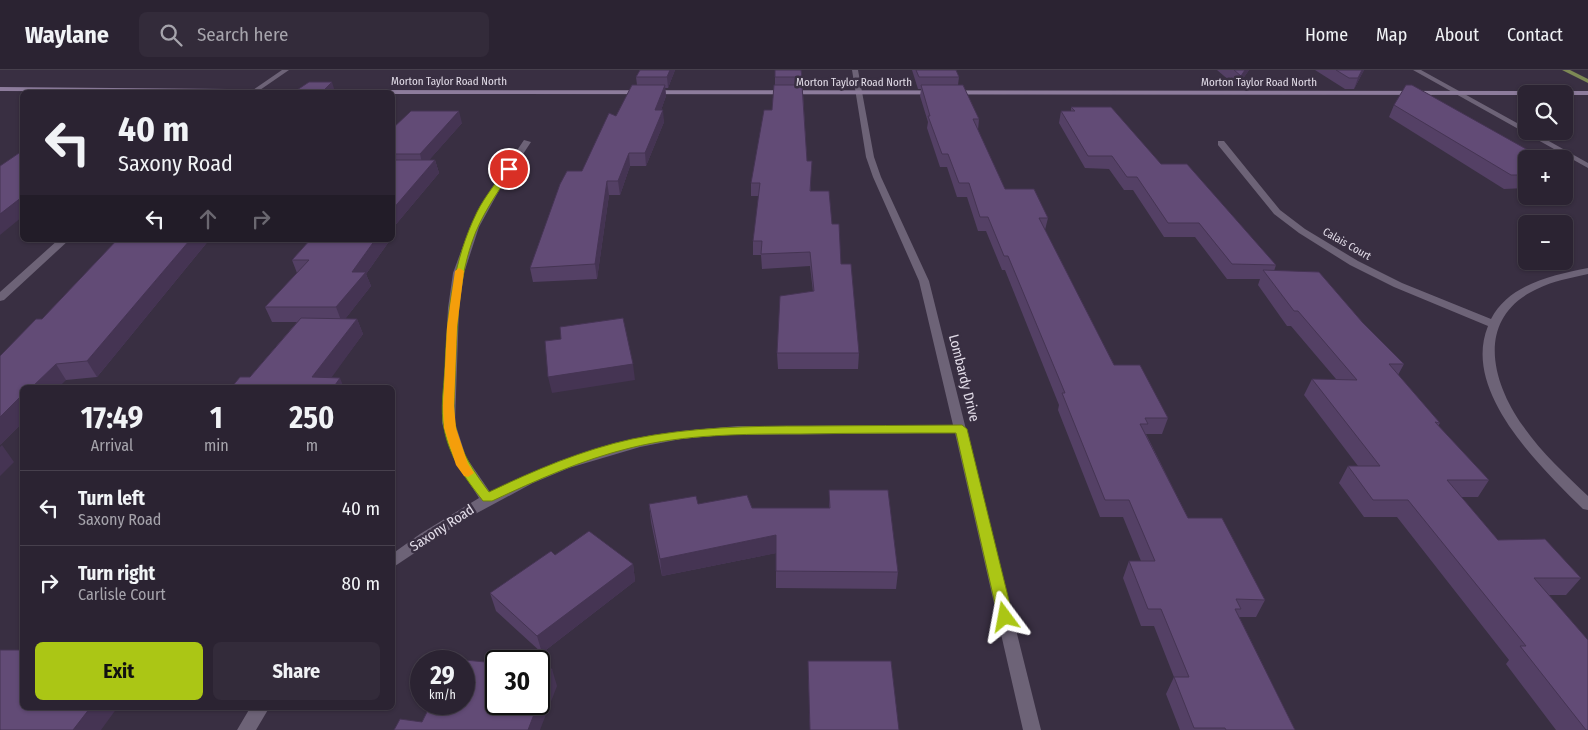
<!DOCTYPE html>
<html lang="en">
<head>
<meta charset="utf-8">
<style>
	body { margin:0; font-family:"Fira Sans Condensed",sans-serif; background:#332b3a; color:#f1f3f6; height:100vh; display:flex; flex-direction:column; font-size:19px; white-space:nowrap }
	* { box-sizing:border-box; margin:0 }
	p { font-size:16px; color:#a6a4ac }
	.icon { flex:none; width:28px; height:28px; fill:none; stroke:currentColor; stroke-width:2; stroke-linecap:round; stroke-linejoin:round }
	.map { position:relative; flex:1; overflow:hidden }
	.panel { position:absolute; left:20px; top:315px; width:375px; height:325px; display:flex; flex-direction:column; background:#2b2332; border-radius:8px; box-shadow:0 1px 4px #0004,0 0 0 1px #47404d }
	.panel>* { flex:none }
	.guide { position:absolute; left:20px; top:20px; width:375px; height:152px; border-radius:8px; box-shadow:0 1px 4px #0004,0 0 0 1px #47404d; background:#2b2332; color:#f1f3f6; overflow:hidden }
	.tools { position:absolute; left:1518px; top:15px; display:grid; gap:10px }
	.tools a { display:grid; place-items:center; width:55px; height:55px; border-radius:8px; background:#2b2332; box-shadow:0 1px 4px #0004,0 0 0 1px #47404d; font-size:25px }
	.speed { position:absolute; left:410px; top:580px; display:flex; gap:10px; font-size:25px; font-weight:700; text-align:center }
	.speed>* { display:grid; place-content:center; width:65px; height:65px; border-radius:50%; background:#2b2332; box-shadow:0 1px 4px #0004,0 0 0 1px #47404d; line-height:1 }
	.speed small { font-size:12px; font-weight:400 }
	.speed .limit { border:2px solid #111; border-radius:8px; background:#fff; color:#111 }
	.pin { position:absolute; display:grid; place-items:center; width:42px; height:42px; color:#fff; margin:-21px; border:2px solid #fff; border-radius:50%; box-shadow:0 1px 5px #0007 }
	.me { position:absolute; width:55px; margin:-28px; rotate:347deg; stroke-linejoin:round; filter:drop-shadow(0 0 4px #0008) }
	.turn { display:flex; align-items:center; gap:18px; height:105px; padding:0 15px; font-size:22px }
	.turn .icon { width:65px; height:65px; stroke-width:2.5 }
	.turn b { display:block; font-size:35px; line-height:42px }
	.lanes { display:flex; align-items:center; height:48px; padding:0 15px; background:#0003; justify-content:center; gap:25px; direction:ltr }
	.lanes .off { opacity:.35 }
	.eta { display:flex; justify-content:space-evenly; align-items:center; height:85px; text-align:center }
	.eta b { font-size:30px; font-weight:700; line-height:35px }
	.primary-button { display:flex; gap:10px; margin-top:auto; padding:10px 15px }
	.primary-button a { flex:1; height:58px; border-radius:8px; background:#abc615; color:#111; font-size:20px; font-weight:700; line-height:58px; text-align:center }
	.primary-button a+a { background:#332b3a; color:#f1f3f6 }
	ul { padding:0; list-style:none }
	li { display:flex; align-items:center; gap:15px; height:75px; padding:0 15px; border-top:1px solid #47404d }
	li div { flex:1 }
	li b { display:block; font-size:19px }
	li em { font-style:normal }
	header { display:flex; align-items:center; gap:30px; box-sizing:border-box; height:70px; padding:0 25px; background:#2b2332; border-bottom:1px solid #47404d }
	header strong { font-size:24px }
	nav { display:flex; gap:28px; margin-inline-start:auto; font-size:18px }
	.search { width:350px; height:45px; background:#332b3a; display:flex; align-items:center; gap:12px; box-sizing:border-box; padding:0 18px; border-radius:8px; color:#a6a4ac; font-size:19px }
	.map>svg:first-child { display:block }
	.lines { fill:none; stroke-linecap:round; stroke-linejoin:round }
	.stream { fill:#7d8955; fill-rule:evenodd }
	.street { fill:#6d6377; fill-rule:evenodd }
	.secondary { fill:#8d7c9c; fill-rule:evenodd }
	.wall { fill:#544065 }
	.shaded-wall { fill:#453453 }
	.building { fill:#624b76; stroke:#453453 }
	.route { fill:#abc615; stroke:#6f810e }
	.slow { fill:#f59e0b }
	.labels { text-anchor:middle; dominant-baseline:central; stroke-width:5; stroke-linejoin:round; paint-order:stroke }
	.far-street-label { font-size:11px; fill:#e2dce8; stroke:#392f42 }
	.street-label { font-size:14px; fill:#e2dce8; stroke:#392f42 }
</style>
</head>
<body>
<header>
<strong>Waylane</strong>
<div class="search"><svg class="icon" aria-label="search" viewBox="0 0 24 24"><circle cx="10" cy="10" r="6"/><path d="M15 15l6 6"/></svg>Search here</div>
<nav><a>Home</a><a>Map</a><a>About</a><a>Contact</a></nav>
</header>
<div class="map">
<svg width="1588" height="660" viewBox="0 0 1588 660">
	<rect width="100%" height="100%" fill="#392f42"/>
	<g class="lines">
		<path class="stream" d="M1562,0H1570L1588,9V13Z"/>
		<path class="street" d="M282,0H289L257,22H250Z
			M852,0H858L874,87L881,107L929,211L1041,660H1023L955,363L723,365L681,369L640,377L569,398L533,413L464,450L392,498V484L420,464L479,428L453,387L442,353L448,238L453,203L470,157L491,119L524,70L531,72L500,119L479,157L464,203L459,238L455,353L466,387L490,422L559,391L597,379L681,361L738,356L953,355L919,211L873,107L866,87Z
			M1413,0H1421L1526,58V61H1531L1588,93V98Z
			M1218,71H1224L1280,140L1305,159L1358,191L1402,213L1491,249C1509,214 1553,205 1588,198V204C1570,208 1553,211 1537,219C1475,248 1491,311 1523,356C1541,382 1565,404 1588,426V440L1583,439C1541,397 1461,322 1488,256L1394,217L1350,195L1299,163L1274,144L1218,75Z
			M58,170H69L4,230L0,231V222Z
			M250,638H269L256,660H237Z"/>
		<path class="secondary" d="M0,17L353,20L1588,21V25L392,24V22L0,21Z"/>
	</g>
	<path class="wall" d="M640,0H675L668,18H665L666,26L661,40L664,52L646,96H630L620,125H609L597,209L533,212L530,198L582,101L616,46L637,15L636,7Z
		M912,0H956L959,7L958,15L979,49L978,60L1005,119L1048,148L1045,160L1114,295L1168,348L1162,364H1146L1188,448L1265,530L1256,547H1239L1295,660H1180L1166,624L1174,607L1154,556H1141L1123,508L1129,491H1141L1123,447H1100L1058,340L1059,335L1005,200H1002L986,161H978L967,127H957L947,97H940L927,58L928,52L920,26L921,19H918Z
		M1217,0H1249L1237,17Z
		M1315,0H1364L1354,19H1345Z
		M775,7H802L807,91L811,121L832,154L859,283L858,299H778L777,283L813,222L810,196L762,199L761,185H753V171L759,126H751V113L772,40L775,15Z
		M1394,35L1526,89V118L1504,119L1389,47Z
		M1071,37L1161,94L1276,195L1274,201L1363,253L1404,294L1398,305L1440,353L1438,356L1489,410L1478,427H1461L1498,470L1581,508L1566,525H1548L1588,660H1556L1506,594L1509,590L1397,447H1364L1339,413L1348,396H1358L1304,325L1312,309H1336L1291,256H1287L1258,215L1260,209H1227L1195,167H1164L1133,120H1124L1109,99L1085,98L1059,53L1061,41H1071Z
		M462,53L429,90H435L439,103L392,159V59Z
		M1564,100L1573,104L1565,118H1564Z
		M117,170H209L97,307L66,310L22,318V353L0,375L42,249Z
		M310,170H390L366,204L371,216L345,249H357L363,264L331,307H250L297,252H272L265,237L297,203L292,190Z
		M829,420L898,502L896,519L776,518V483L662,506L651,452L649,434H698L752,438H829Z
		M555,485L633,494L635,511L542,583L496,541L490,523Z
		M808,591L899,660H810Z"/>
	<path class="shaded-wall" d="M670,0H675L668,18L667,7Z
		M1245,0H1249L1237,17L1241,6Z
		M1362,0H1364L1354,19L1358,8Z
		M332,12L335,22H322Z
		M665,15L666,26L657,52L655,40Z
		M663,40L664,52L646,96L645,83Z
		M459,41L462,53L423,97L420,84Z
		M629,83L630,96L620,125L618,111Z
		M435,90L439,103L392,159V140Z
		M607,111L609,125L597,209L595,194Z
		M22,127V147L0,165V144Z
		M190,170H209L97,307L87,291Z
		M375,170H390L366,204L371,216L342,253L336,237L352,202Z
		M357,249L363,264L324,318L312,307Z
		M56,294L66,310L58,318H31Z
		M633,294L635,310L552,323L548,307Z
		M340,308L344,318H333Z
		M22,325V353L0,375V347Z
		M2,375L14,392L0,406V377Z
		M776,465L777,483L662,506L660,489Z
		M633,494L635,511L542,583L537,566Z
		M552,599L557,616L540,660H528L538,634H539V632Z
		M90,638H117L101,660H73Z"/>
	<path class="building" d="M640,0H670L667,7H636Z
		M775,0H801L802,7H775Z
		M916,0H956L959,7H919Z
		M1234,0H1245L1241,6Z
		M1336,0H1362L1358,8H1349Z
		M309,12H332L322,22H294Z
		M632,15H665L655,40H663L645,83H629L618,111H607L595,194L530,198L560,114L567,101H582L609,43L616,46Z
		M774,15H802L807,91H812L810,121H829L832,154H839L841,194H851L859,283H777L780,226L814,221L810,182L761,184L762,171H753L760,113H751L764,40H772Z
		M921,15H963L979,49H973L1005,119H1034L1048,148H1039L1114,295H1140L1168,348H1145L1148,354H1140L1188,448H1222L1265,530L1236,529L1241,539H1235L1295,660H1226L1225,658H1194L1174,607H1189L1161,539H1148L1129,491H1155L1129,430H1105L1062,323H1065L1008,186H1004L988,147H980L969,113H959L948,84H942L928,46H930Z
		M1406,15H1412L1544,89H1526V105H1511L1394,35Z
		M1071,37H1111L1161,94H1187L1276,195L1232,194L1199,153H1168L1137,107H1127L1112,86H1088L1061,41H1075Z
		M411,41H459L420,84H392V59Z
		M22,81V127L0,144V96Z
		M392,90H435L392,140Z
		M1564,100L1573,104L1564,105Z
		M117,170H190L87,291L56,294L31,318H22V325L0,347V286L36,249H42Z
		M310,170H375L352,202H366L336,237H265L309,190H292Z
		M1263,200L1319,202L1363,253L1404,294H1389L1440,353L1435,352L1489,410H1447L1498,470L1545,469L1581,508H1534L1588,570V660H1586L1520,576H1526L1408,430H1373L1348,396H1380L1312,309L1357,310L1298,241H1294Z
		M301,248L357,249L312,307L340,308L333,318H231L240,307H250Z
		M623,248L633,294L548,307L545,271L561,269L560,257Z
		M829,420H888L898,502L776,501V465L660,489L649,434L696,426L698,434L747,425L752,438H830Z
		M589,461L633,494L537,566L490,523L551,481L555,485Z
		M0,580H22V638H90L73,660H0Z
		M454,589L496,593V634H538L528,660H394L400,649L422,652L431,634H464V591H453Z
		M808,591H891L899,660H810Z
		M539,598L552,599L539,632Z"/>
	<path class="route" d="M507,97L513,99C498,122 481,145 472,172C457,216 457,263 455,309C455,325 452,342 456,358C461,383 474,402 489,422C535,400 582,380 632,369C691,357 749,356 809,356C860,356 911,355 962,355L967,359L1013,547L1011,551L1005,553L1000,551L998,547L956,363C904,363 852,363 800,364C743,364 686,364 630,378C581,390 537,410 492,431H483C466,409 449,387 444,358C440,339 444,317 445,297C447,243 453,191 477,142C485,126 497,112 507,97Z"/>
	<path class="slow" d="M459,198L464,201L457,257L454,336L456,358L468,394L474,403L468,407L464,406L456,395L444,358L443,336L447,257L455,201Z"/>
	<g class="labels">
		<g class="far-street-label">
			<text x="449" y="11">Morton Taylor Road North</text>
			<text x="854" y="12">Morton Taylor Road North</text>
			<text x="1259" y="12">Morton Taylor Road North</text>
			<text transform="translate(1347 174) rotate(30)">Calais Court</text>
		</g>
		<g class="street-label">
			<text transform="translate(964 308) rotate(76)">Lombardy Drive</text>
			<text transform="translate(442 458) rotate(-33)">Saxony Road</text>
		</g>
	</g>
</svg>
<div class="tools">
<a><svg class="icon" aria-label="search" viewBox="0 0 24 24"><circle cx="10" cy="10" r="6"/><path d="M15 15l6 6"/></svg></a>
<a>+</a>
<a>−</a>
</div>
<div class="speed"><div>29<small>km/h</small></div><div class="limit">30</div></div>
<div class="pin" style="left:509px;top:99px;background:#d93025"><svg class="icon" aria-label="arrive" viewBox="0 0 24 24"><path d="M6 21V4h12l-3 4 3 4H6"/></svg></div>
<svg class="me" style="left:1005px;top:547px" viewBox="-20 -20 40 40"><path d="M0-17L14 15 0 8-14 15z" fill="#abc615" stroke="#fff" stroke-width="4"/></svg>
<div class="guide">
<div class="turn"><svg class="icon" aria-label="left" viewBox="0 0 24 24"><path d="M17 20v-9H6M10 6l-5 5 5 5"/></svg><div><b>40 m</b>Saxony Road</div></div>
<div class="lanes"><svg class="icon" aria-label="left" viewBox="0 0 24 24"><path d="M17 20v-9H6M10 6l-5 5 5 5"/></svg><svg class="icon off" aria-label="ahead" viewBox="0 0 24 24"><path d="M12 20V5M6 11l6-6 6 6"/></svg><svg class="icon off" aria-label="right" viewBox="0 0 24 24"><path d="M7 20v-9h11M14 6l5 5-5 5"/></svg></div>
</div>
<section class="panel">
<div class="eta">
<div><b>17:49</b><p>Arrival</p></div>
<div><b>1</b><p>min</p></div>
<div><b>250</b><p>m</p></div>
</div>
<ul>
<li><svg class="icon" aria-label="left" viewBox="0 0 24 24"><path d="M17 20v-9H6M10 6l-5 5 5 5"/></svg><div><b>Turn left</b><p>Saxony Road</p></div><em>40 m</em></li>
<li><svg class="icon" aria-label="right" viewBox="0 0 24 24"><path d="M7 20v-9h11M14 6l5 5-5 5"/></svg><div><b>Turn right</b><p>Carlisle Court</p></div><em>80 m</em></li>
</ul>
<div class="primary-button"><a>Exit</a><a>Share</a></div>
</section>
</div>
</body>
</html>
